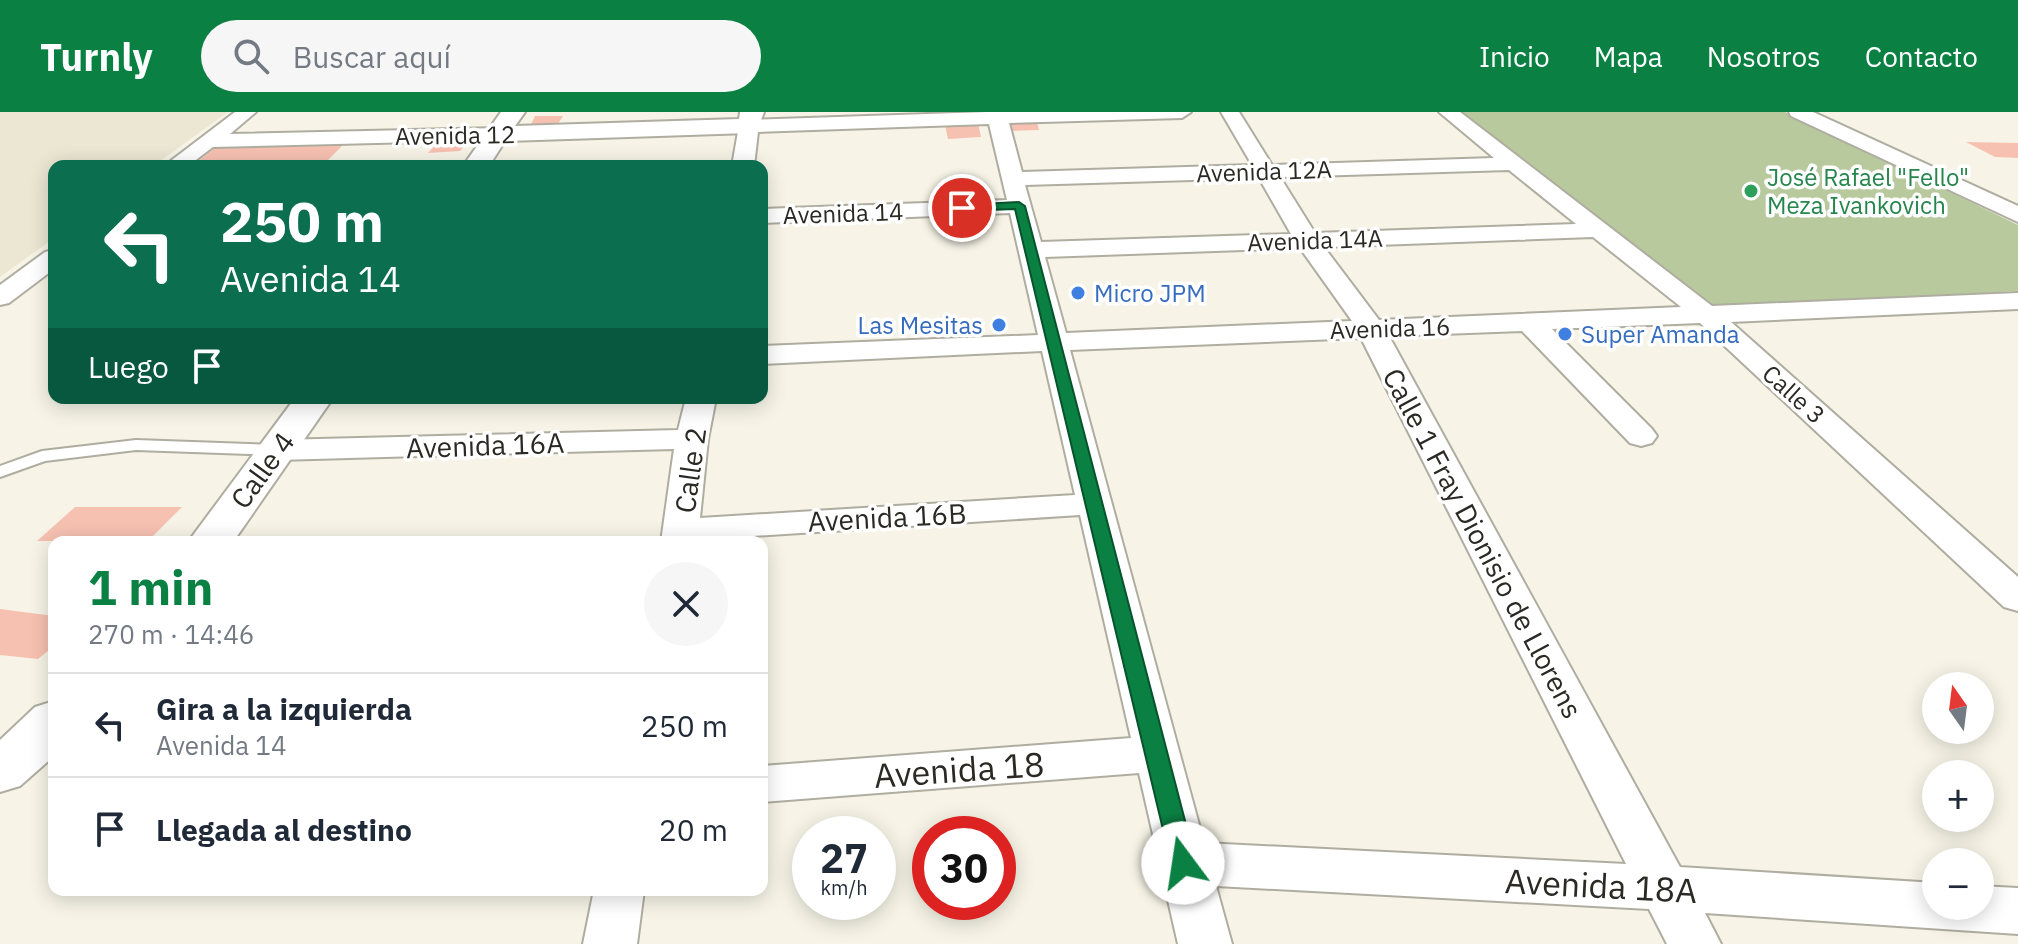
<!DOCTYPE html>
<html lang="es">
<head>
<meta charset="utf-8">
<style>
	body { margin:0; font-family:"IBM Plex Sans",sans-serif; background:#f6f6f7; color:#1f2937; height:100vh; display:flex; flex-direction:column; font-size:30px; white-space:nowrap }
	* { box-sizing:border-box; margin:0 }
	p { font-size:26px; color:#747a83 }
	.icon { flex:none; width:44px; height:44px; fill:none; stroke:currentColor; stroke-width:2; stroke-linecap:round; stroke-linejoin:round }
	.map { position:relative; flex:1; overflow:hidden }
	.details { position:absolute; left:48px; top:424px; width:720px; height:360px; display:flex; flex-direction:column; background:#fff; border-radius:16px; box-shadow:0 4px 20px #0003 }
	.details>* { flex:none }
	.guide { position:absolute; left:48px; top:48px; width:720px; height:244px; border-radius:16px; box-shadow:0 4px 20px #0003; background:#0b6e4f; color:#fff; overflow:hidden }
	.needle { width:52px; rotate:346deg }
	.controls { position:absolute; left:1922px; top:560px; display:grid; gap:16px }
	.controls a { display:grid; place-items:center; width:72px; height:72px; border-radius:50%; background:#fff; box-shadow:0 4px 20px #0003; font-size:40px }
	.speed { position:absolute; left:792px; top:704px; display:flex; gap:16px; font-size:40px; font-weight:700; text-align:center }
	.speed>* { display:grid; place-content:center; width:104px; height:104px; border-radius:50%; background:#fff; box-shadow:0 4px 20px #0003; line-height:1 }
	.speed small { font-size:20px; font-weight:400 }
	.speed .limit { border:12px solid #d22; background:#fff; color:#111 }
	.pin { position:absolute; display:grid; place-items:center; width:68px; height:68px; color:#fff; margin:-34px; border:4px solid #fff; border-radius:50%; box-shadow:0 2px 8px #0007 }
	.me { position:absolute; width:88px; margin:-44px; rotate:346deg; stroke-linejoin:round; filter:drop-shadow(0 0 6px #0008) }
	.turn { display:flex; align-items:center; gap:28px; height:168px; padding:0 40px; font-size:36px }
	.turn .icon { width:104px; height:104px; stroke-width:2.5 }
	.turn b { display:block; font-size:56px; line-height:68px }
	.then { display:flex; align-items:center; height:76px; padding:0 40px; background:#0003; gap:16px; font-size:30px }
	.round { display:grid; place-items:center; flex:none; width:84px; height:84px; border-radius:42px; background:#f6f6f7 }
	.headline { display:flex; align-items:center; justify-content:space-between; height:136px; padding:0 40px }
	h1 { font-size:48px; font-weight:700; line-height:60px; color:#0b8043 }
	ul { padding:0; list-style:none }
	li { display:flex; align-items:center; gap:24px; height:104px; padding:0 40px; border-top:2px solid #e0e1e3 }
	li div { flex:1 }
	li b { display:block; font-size:30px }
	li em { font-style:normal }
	header { display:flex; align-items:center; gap:48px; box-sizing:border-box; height:112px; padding:0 40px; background:#0b8043; color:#fff }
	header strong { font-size:38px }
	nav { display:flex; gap:44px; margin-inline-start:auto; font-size:28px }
	.search { width:560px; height:72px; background:#f6f6f7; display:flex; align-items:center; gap:20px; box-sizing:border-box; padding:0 28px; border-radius:44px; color:#747a83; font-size:30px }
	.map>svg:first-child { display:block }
	.built { fill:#ebe7d3 }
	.green { fill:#b7c99d }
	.building { fill:#f7c1b1 }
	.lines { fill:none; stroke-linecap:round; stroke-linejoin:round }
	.service-casing { stroke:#afada0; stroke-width:4 }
	.minor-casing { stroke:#afada0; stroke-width:4 }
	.tertiary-casing { stroke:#afada0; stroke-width:4 }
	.service { fill:#fff; fill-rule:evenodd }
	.minor { fill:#fff; fill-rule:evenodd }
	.tertiary { fill:#fff; fill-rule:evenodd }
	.route { fill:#0b8043; stroke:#07532c; stroke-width:2 }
	.leisure-dot { fill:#2e9e5b; stroke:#fff; stroke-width:3 }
	.shop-dot { fill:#3f7fe0; stroke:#fff; stroke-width:3 }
	.labels { text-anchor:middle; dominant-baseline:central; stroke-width:7; stroke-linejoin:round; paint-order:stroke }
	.far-street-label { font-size:24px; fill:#2a2924; stroke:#fff }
	.far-leisure-label { font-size:24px; fill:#27864d; stroke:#fff; text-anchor:start }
	.far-shop-label { font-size:24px; fill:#366cbe; stroke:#fff; text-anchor:start }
	.street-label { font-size:28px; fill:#2a2924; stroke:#fff }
	.near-street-label { font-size:34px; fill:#2a2924; stroke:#fff }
</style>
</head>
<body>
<header>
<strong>Turnly</strong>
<div class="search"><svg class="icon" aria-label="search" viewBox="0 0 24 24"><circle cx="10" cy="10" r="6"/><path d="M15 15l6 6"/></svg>Buscar aquí</div>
<nav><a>Inicio</a><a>Mapa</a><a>Nosotros</a><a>Contacto</a></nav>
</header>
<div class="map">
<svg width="2018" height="832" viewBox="0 0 2018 832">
	<rect width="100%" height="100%" fill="#f7f4e7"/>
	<path class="built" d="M0,0H228L153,54H54V126L0,165Z"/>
	<path class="green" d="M1457,0H1785L2018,113V179L1709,197Z"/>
	<path class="building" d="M535,4H563L556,15L529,16Z
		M1037,10L1039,18L1011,19L1009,12Z
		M978,11L981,25L948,27L945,13Z
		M346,30L322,54H192L219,33Z
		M468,30L460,39L428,41L437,31Z
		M1966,30L2018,31V46L1995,45Z
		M75,395H182L148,429H37Z
		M0,497L54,504V534L38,547L0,543Z"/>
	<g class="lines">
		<defs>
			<path id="service" d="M136,328L278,333L286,338L278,343L136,338L45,349L0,365V354L42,339Z"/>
			<path id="minor" d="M235,0H256L230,22L499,16L509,22L499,28L213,35L188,54H164Z
				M987,0H1191L1182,6L1009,11L1022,60L1252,53L1221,0H1239L1272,53L1494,46L1439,0H1460L1712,194L2018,181V197L1731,210L2018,465V499L2004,495L1700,211L1552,217L1652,317L1657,324L1652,331L1641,334L1630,331L1522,219L1389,224L1680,755L1936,771V794H1980V774L2018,776V822L1705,801L1721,832H1667L1649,797L1216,774L1232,832H1178L1139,661L762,690V654L1131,626L1080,403L661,430L674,337L278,348L266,345L262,338L266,331L278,328L678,318L686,286H716L708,327L700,406L1075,383L1042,239L762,252V234L1038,223L1010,101L762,111V97L1007,88L989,12L758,20L754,54H732L739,14L749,8ZM1509,58L1576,112L1315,121L1280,65ZM1259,66L1291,122L1041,130L1025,73ZM1593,125L1681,195L1379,208L1324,135ZM1300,136L1352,209L1066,221L1045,145ZM1361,226L1626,752L1204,731L1070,238Z
				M1789,0H1813L2018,94V110L1791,4Z
				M54,138V157L9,191L0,193V173L45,140Z
				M594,778H644L637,832H583Z"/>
			<path id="tertiary" d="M501,0H525L515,14L739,7L740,0H764L757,19L749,21L505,29L489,54H463Z
				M295,286H333L233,430H188Z
				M54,589V644L20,674L0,680V628L35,595Z"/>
		</defs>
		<use href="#service" class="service-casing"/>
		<use href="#minor" class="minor-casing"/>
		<use href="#tertiary" class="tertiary-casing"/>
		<use href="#service" class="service"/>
		<use href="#minor" class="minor"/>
		<use href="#tertiary" class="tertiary"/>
	</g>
	<path class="route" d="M1019,90L1025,94L1196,751L1192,759L1183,762L1174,759L1171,751L1015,97L962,99L956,96L962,93Z"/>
	<circle class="leisure-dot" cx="1751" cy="79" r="8"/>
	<g class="shop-dot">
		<circle cx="1078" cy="181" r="8"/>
		<circle cx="999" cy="213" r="8"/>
		<circle cx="1565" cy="222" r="8"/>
	</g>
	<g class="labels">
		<g class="far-street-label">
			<text transform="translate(455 23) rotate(-1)">Avenida 12</text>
			<text transform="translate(1264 59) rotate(-2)">Avenida 12A</text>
			<text transform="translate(843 101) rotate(-2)">Avenida 14</text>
			<text transform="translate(1315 128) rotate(-2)">Avenida 14A</text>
			<text transform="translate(1390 216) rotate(-2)">Avenida 16</text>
			<text transform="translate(1794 282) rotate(42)">Calle 3</text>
		</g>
		<g class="far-leisure-label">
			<text x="1767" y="65">José Rafael "Fello"<tspan x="1767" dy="28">Meza Ivankovich</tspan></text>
		</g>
		<g class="far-shop-label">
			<text x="1094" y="181">Micro JPM</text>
			<text x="983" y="213" text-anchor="end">Las Mesitas</text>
			<text x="1581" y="222">Super Amanda</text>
		</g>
		<g class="street-label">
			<text transform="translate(485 333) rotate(-2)">Avenida 16A</text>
			<text transform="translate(262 358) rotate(-54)">Calle 4</text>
			<text transform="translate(690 358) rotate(-82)">Calle 2</text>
			<text transform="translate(887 405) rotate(-3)">Avenida 16B</text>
			<text transform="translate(1483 431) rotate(62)">Calle 1 Fray Dionisio de Llorens</text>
		</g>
		<g class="near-street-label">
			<text transform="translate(959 657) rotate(-4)">Avenida 18</text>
			<text transform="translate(1601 773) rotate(3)">Avenida 18A</text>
		</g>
	</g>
</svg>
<div class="controls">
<a><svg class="needle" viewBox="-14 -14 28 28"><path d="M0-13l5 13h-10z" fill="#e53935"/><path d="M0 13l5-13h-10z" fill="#747a83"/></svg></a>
<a>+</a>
<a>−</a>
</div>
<div class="speed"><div>27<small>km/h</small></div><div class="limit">30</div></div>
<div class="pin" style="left:962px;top:96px;background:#d93025"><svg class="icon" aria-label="arrive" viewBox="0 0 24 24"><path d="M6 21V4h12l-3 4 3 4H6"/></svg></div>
<svg class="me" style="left:1183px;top:751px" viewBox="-20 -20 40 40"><circle r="19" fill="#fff"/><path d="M0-13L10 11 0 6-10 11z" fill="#0b8043"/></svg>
<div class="guide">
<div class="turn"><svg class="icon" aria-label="left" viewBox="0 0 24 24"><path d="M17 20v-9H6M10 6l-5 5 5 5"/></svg><div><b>250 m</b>Avenida 14</div></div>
<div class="then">Luego<svg class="icon" aria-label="arrive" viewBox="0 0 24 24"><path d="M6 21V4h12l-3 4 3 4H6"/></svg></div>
</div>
<section class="details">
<div class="headline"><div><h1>1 min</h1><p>270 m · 14:46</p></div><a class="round"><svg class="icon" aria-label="close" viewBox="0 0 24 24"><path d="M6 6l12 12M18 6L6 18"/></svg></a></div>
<ul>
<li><svg class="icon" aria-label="left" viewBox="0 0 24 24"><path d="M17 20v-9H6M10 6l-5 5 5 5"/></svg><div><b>Gira a la izquierda</b><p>Avenida 14</p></div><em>250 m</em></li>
<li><svg class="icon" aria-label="arrive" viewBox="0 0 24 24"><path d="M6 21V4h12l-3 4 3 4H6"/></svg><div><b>Llegada al destino</b></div><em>20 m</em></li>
</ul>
</section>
</div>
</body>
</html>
